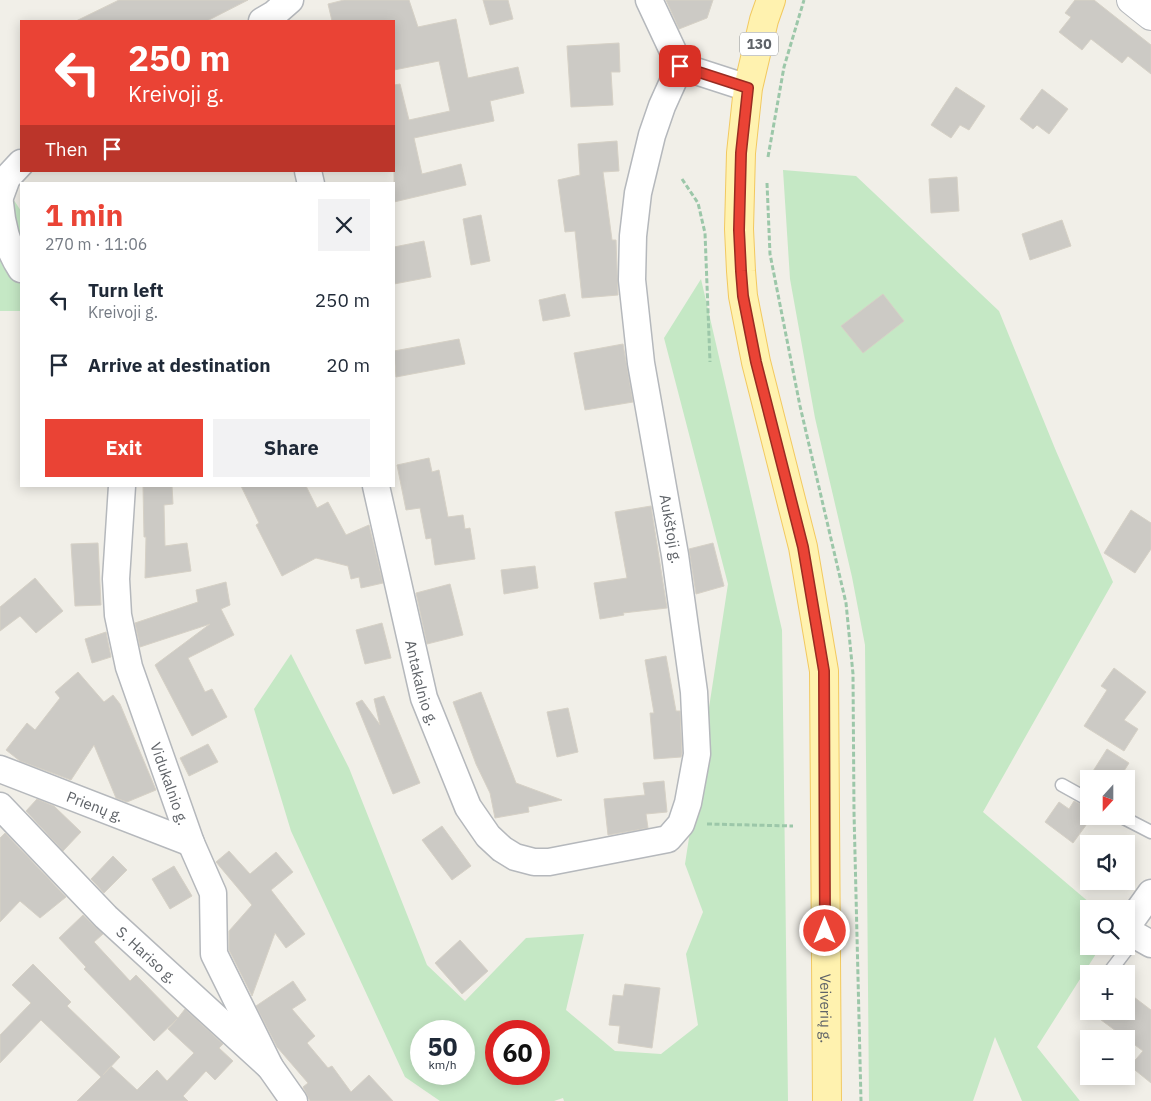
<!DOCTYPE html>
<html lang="en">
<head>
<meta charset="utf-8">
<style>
	body { margin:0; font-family:"IBM Plex Sans",sans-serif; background:#f2f2f3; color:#1f2937; height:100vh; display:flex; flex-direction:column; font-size:19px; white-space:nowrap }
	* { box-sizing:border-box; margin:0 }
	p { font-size:16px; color:#747a83 }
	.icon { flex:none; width:28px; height:28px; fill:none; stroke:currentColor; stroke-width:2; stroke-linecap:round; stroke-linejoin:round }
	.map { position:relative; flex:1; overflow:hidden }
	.panel { position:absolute; left:20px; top:182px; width:375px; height:305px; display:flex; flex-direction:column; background:#fff; border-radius:0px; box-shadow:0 2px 12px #0003 }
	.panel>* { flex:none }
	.banner { position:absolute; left:20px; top:20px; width:375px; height:152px; border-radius:0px; box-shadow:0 2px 12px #0003; background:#ea4335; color:#fff; overflow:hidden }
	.needle { width:32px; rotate:201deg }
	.fabs { position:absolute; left:1080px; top:770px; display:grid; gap:10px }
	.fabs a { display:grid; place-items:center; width:55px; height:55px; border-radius:0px; background:#fff; box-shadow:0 2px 12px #0003; font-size:25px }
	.speed { position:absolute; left:410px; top:1020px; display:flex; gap:10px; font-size:25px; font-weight:700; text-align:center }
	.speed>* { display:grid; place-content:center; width:65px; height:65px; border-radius:50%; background:#fff; box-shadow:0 2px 12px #0003; line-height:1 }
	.speed small { font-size:12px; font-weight:400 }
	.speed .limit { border:8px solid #d22; background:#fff; color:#111 }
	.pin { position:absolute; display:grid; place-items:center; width:42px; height:42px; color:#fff; margin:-21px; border-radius:10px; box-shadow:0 2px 8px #0006 }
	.me { position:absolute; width:55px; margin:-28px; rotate:0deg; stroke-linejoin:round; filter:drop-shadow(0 0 4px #0008) }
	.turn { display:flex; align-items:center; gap:18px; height:105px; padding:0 25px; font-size:22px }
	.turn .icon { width:65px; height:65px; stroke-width:2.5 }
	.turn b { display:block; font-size:35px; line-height:42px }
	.then { display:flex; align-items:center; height:48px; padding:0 25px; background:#0003; gap:10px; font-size:19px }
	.round { display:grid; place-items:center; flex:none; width:52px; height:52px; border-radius:0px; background:#f2f2f3 }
	.head { display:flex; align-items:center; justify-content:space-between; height:85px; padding:0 25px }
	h1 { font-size:30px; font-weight:700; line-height:38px; color:#ea4335 }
	.cta { display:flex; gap:10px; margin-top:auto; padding:10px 25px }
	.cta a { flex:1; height:58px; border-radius:0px; background:#ea4335; color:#fff; font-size:20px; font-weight:700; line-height:58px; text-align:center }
	.cta a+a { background:#f2f2f3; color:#1f2937 }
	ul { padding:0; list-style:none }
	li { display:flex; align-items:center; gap:15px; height:65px; padding:0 25px }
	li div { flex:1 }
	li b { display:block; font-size:19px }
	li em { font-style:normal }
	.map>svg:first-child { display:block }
	.green { fill:#c5e8c5; fill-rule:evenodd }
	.building { fill:#cccac5; stroke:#d6d1c6 }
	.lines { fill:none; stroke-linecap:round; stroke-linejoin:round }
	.service-casing { stroke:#b5b8bc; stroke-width:15 }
	.minor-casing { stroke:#b5b8bc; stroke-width:29 }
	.tertiary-casing { stroke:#b5b8bc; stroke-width:30 }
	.primary-casing { stroke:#f2c960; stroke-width:30 }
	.path { stroke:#9cc7a9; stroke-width:3; stroke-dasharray:5 2.5; stroke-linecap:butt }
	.service { stroke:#fff; stroke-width:12 }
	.minor { stroke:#fff; stroke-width:26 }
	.tertiary { stroke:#fff; stroke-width:28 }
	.primary { stroke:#fff2af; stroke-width:28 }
	.route-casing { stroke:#982c22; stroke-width:12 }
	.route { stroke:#ea4335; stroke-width:9 }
	.labels { text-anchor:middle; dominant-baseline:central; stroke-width:4.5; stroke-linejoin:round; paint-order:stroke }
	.shield { fill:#fff; stroke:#8f9295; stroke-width:1 }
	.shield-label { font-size:14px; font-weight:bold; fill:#5f6368 }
	.street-label { font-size:15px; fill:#5f6368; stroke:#fff }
</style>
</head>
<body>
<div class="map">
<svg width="1151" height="1101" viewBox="0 0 1151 1101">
	<rect width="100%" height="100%" fill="#f1efe8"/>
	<path class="green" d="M783,170L856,176L999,311L1056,451L1113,582L983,812L1097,909H1089V946H1101L1037,1047L1080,1101H1022L995,1037L973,1101H869L865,645L852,577L815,418L790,279Z
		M0,179L21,211V311H0Z
		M701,279L782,630L788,1101H564L563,1098L554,1101H440L405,1077L291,831L254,709L291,654L349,768L427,965L465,1001L526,938L584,934L566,1010L615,1051L661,1054L698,1025L686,954L703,912L685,864L728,584L664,338ZM421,1031H464V1074H421ZM496,1031H539V1074H496Z"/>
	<path class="building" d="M119,0H248L207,21H76Z
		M344,0H409L418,27L456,19L468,78L518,67L524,93L490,101L494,121L414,138L422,174L461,164L466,185L394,202V85L400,84L409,120L450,111L439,61L394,70V21H332L328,4Z
		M483,0H508L513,19L490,25Z
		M666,0H713L707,18L679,29Z
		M1075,0H1094L1151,45V74L1128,56L1122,63L1091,39L1082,50L1059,32L1071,17L1065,13Z
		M619,43L620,72H611L613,105L571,107L567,46Z
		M956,87L985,106L969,130L960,125L951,138L931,125Z
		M1042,89L1068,109L1049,134L1037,125L1033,129L1020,119Z
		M617,141L619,171L603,172L612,240H616L618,295L582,298L575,231L565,232L558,180L580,175L578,144Z
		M957,177L959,211L931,213L929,179Z
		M481,215L490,261L471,265L463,219Z
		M1062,220L1071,246L1030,260L1022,234Z
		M424,241L431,277L394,284V247Z
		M565,294L570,316L543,321L539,300Z
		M883,294L904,321L863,353L841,326Z
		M459,339L465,364L396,377L394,351Z
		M623,344L633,402L585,410L574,353Z
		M429,458L432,472L439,470L448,517L463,515L465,529L470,528L475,559L435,565L431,538L426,539L420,508L406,510L397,465Z
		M143,486H172L173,504L164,505L165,546L187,543L191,571L145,578L146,537H144Z
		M241,486H306L317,508L328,502L346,535L369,525L383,583L361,588L359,577L351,579L348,566L316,558L282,576L256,525L259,523Z
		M651,506L667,608L623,613L624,615L600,619L594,583L627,578L615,512Z
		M1131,510L1151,523V549L1135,573L1104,553Z
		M98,543L101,605L75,606L71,544Z
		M713,543L724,586L696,594L689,549Z
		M535,566L538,588L504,594L501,570Z
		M35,578L63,611L36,633L20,616L0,631V607Z
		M226,582L230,605L221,609L234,635L188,658L205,692L212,689L227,717L192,736L155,665L210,624L140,647L135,623L198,602L196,590Z
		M450,584L463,635L427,644L416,593Z
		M382,623L391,658L365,664L356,630Z
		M106,632L111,657L92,663L85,639Z
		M666,656L676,711H680L682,753L681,757L654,759L650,713H654L645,660Z
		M1114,668L1146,692L1124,720L1138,729L1124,751L1084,726L1107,690L1101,686Z
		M78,672L104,702L113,695L120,704L156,790L127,802L116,798L94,745L71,780L20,761L6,750L27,723L35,730L60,698L55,692Z
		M481,692L516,783L562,800L528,807L529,812L495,818L490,793L476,764L453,702Z
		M384,696L420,783L393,794L356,703L362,700L380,725L374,699Z
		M568,708L578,752L557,757L547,712Z
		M208,744L218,762L189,776L180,758Z
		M1107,749L1129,763L1119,779H1089V791L1083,787Z
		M664,781L667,812L646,814L648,828L608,835L604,799L645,795L643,783Z
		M37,799L54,806L81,832L63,851L26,811Z
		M1074,801L1089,808V821L1073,843L1045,822L1059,802L1069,809Z
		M442,826L471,866L452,880L422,840Z
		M5,833L66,897L40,918L20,901L0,922V838Z
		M229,851L250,874L276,852L293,872L271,890L305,934L286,948L275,933L252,996L229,950V931L252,905L216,862Z
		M113,856L127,870L104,893L91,879Z
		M174,866L192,896L170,909L152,879Z
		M83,915L103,934L94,942L130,981L136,975L178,1018L185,1009L223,1044L219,1048L233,1061L215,1080L206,1071L183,1096L188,1101H77L101,1077L41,1020L0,1063V1035L31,1003L12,985L33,964L71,1002L67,1006L120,1057L103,1075L111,1066L137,1090L157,1070L167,1081L194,1053L168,1029L177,1019L154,1041L84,969L86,967L59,938Z
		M460,940L488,971L462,994L435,963Z
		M293,981L306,1000L292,1009L315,1036L307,1043L328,1068L332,1066L351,1092L369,1075L393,1101H310L303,1087L308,1083L277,1047L256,1006Z
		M625,984L660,988L652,1048L618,1043L620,1026L609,1025L613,995L623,996Z
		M1126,991L1151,1010V1083L1130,1066L1143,1051L1089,1011H1126Z"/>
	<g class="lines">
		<defs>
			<path id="service" d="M1062,785L1089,800
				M1120,816L1151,832
				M1108,974L1137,936
				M1088,1000H1089"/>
			<g id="minor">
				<path d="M649,0L680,66L748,88"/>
				<path d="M262,21L274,14L290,0"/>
				<path d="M308,171L311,184"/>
				<path d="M0,197L7,178L21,163"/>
				<path d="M0,203C2,227 8,249 21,269"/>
				<path id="s1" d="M122,486L116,579L118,615L129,667L191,843L213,893L214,954L270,1067"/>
				<path id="s2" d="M376,486L424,698L468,807L488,836L502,849L515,857L534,862H549L668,839L681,824L688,803L697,754L694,692L675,555L641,363L632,280L633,236L638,193L652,135L662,106L680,66"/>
				<path id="s3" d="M0,769L191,843"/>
				<path id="s4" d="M0,806L106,917L270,1067L294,1101"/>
				<path d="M1126,928L1151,893"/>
				<path d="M1126,930L1151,944"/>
			</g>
			<path id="tertiary" d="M1131,0L1151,16"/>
			<g id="primary">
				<path id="s5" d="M771,0L764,20L748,88L741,153L739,229L741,271L743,296L756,362L803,547L824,671L827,1101"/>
			</g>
		</defs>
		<use href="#service" class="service-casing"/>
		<use href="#minor" class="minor-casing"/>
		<use href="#tertiary" class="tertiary-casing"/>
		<use href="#primary" class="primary-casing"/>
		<path class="path" d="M768,157L784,67L804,0
			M682,179L698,203L705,233L710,362
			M767,183L770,254L800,406L846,603L853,674L854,812L861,1101
			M707,824L793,826"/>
		<use href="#service" class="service"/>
		<use href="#minor" class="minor"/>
		<use href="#tertiary" class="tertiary"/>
		<use href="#primary" class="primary"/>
	</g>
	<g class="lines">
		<defs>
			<path id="route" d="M680,66L748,88L741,153L739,230L741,271L743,296L756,362L803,547L824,671L825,931"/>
		</defs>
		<use href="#route" class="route-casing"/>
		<use href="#route" class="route"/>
	</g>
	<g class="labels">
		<rect class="shield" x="740" y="32.5" width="38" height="23" rx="4"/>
		<g class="shield-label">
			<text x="759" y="44">130</text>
		</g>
		<g class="street-label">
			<text transform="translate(671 529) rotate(80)">Aukštoji g.</text>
			<text stroke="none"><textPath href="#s2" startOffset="202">Antakalnio g.</textPath></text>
			<text stroke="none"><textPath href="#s1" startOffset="306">Vidukalnio g.</textPath></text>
			<text stroke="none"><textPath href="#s3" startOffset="102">Prienų g.</textPath></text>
			<text stroke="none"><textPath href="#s4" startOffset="209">S. Hariso g.</textPath></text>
			<text stroke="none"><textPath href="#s5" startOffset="1021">Veiverių g.</textPath></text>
		</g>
	</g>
</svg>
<div class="fabs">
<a><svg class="needle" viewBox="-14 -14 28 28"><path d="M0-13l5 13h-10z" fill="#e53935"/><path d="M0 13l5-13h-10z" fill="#747a83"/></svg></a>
<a><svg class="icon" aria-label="sound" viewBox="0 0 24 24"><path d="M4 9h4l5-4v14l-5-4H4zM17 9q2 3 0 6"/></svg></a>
<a><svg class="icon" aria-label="search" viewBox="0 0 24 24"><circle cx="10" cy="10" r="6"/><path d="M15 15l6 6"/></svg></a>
<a>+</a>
<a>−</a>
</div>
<div class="speed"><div>50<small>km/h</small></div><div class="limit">60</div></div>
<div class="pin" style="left:680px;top:66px;background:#d93025"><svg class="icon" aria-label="arrive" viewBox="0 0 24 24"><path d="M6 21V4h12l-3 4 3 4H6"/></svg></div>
<svg class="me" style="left:825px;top:931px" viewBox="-20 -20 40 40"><circle r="17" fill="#ea4335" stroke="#fff" stroke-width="3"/><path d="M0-11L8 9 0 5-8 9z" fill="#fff"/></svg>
<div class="banner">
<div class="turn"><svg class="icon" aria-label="left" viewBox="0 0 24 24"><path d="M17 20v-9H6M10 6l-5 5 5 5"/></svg><div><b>250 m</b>Kreivoji g.</div></div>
<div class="then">Then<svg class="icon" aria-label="arrive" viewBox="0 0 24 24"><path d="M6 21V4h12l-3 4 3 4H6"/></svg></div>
</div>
<section class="panel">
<div class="head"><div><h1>1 min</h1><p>270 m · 11:06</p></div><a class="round"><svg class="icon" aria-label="close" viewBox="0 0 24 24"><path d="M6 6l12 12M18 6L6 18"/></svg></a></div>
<ul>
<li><svg class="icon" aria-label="left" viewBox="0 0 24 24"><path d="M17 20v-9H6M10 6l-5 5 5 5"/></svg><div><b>Turn left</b><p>Kreivoji g.</p></div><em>250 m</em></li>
<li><svg class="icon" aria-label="arrive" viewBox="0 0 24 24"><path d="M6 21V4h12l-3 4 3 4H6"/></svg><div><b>Arrive at destination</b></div><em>20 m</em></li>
</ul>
<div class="cta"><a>Exit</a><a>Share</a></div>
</section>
</div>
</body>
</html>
